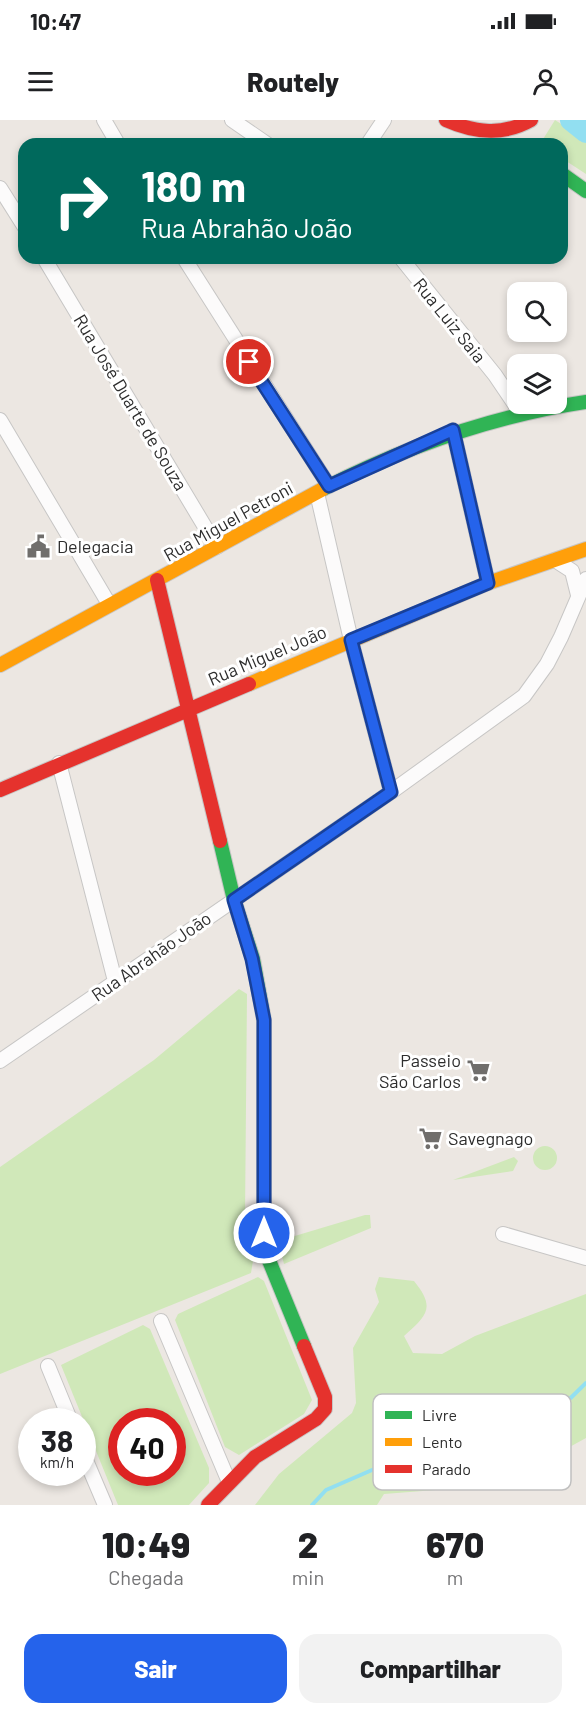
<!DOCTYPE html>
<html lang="pt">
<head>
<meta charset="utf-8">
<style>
	body { margin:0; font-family:Barlow,sans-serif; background:#f2f2f2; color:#202124; height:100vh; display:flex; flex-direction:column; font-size:22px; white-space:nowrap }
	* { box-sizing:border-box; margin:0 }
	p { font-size:20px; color:#757577 }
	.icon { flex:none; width:33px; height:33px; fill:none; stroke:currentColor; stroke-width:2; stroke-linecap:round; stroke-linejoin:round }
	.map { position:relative; height:1385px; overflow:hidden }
	.sheet { display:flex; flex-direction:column; background:#fff; flex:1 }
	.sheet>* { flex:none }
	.top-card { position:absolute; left:18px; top:18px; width:550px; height:126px; border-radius:18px; box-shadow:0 3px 9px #0003; background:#00695c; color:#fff; overflow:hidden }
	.tools { position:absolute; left:507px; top:162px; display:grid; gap:12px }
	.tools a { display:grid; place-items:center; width:60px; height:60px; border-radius:12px; background:#fff; box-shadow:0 3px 9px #0003; font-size:30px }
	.speed { position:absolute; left:18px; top:1288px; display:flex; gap:12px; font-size:30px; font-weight:700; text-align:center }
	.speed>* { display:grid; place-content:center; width:78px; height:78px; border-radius:50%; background:#fff; box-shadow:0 3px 9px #0003; line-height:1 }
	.speed small { font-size:15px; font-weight:400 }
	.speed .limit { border:9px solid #d22; background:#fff; color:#111 }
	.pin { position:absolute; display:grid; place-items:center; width:51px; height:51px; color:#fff; margin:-26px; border:3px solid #fff; border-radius:50%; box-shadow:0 2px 6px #0007 }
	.me { position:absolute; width:66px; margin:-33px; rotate:0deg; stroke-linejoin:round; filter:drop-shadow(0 0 4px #0008) }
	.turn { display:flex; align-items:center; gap:21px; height:126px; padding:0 24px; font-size:27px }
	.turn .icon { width:78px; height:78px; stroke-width:2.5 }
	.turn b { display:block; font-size:42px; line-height:51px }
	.eta { display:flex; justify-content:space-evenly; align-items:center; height:102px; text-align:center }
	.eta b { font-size:36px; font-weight:800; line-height:42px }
	.action { display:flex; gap:12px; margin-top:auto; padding:12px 24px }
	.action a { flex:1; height:69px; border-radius:18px; background:#2563eb; color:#fff; font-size:24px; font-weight:800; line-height:69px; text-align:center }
	.action a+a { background:#f2f2f2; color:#202124 }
	.status { display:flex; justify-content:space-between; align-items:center; height:42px; padding:0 30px; background:#fff; direction:ltr }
	.status svg { height:16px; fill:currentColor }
	header { display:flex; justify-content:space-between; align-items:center; height:78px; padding:0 24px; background:#fff; font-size:27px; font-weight:800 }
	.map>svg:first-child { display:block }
	.green { fill:#d0e8b9; fill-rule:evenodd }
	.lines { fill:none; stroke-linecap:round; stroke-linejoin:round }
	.stream { stroke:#92dff1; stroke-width:4 }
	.river { stroke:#92dff1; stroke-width:22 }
	.street-casing { stroke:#c7c6c5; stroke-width:16 }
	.fast-casing { stroke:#c7c6c5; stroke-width:16 }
	.slow-casing { stroke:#c7c6c5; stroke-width:16 }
	.jam-casing { stroke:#c7c6c5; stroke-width:16 }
	.street { stroke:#fcfbfb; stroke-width:14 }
	.fast { stroke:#30b455; stroke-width:14 }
	.slow { stroke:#ff9f0a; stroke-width:14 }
	.jam { stroke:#e5322d; stroke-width:14 }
	.route-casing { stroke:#184099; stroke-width:15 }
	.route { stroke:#2563eb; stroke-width:10 }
	.labels { text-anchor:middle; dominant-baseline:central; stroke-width:6; stroke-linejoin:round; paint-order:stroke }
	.street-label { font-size:18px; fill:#2d2d2d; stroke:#fff }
	.poi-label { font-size:18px; fill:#2d2d2d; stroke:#fff; text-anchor:start }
	.key { fill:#fff; stroke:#c0c0c0; stroke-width:1.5 }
	.key-label { font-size:16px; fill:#2d2d2d }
</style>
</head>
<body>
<div class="status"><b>10:47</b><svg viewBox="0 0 49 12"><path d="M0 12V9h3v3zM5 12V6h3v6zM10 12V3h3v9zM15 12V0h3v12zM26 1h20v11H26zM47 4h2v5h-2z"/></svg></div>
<header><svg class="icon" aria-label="menu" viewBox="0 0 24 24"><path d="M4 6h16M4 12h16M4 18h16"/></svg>Routely<svg class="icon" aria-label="person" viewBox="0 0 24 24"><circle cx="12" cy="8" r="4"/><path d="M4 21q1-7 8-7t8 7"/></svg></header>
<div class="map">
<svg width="586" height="1385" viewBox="0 0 586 1385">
	<rect width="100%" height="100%" fill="#ece7e2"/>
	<path class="green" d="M555,0L586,20V54L563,39L562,24H540Z
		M239,869L247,874L245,1098L253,1141L251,1153L0,1254V1047L154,940Z
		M533 1038a12 12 0 1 1 24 0a12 12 0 1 1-24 0Z
		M514,1037L518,1041L513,1051L453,1060Z
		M365,1095H370L371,1108L284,1144L278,1121Z
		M258,1157L264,1161L312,1280L304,1294L239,1335L225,1327L175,1200L178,1194Z
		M379,1157L414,1161C436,1188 427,1195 404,1216L413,1233L442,1234L475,1216L586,1174V1318L500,1365L384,1374L377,1385H255L279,1354L352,1293L356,1283L353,1228L379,1182L375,1169Z
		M143,1205L150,1209L209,1348V1363L189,1385H118L61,1245ZM122,1302H172V1353H122Z"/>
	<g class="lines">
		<path class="stream" d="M312,1385L326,1370L402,1337L491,1326L541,1307L586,1263"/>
		<path class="river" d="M571,0L586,12"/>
		<defs>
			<path id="street" d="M104,0L118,24
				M232,0L267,24
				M368,24L384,0
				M0,68L24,106
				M44,138L217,427
				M184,138L329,366
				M401,138L495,255L520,292
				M0,300L109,484
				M453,310L488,463
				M317,373L351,520L391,672
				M555,440L572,451L578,475
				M59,643L115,861
				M0,941L391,672L524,576L547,544L561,517L586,459
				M503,1114L586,1138
				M161,1201L229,1362
				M48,1246L71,1302
				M82,1331L105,1385"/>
			<path id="fast" d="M562,54L586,71
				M323,369C407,326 492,296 586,282
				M220,721L234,780L253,839L264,900V1113L268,1138L304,1226"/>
			<path id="slow" d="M0,545L323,369
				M249,564L488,463L586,429"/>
			<path id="jam" d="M446,0C475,13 503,16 531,0
				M157,460L220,721
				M0,670L249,564
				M208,1385L255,1337L316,1299L325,1289V1277L304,1226"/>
		</defs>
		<use href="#street" class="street-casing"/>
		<use href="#fast" class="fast-casing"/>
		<use href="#slow" class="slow-casing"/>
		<use href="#jam" class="jam-casing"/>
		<use href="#street" class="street"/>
		<use href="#fast" class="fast"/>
		<use href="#slow" class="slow"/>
		<use href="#jam" class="jam"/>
	</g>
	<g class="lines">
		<defs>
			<path id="route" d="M249,242L329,366L453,310L488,463L351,520L391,672L234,780L252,839L264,900V1113"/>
		</defs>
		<use href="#route" class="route-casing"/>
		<use href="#route" class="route"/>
	</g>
	<defs>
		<symbol id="civic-bare" viewBox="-9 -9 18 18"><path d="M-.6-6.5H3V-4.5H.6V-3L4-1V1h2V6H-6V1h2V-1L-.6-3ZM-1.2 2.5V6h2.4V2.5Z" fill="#706e6c" stroke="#fff" stroke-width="2.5" paint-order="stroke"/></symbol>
		<symbol id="supermarket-bare" viewBox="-9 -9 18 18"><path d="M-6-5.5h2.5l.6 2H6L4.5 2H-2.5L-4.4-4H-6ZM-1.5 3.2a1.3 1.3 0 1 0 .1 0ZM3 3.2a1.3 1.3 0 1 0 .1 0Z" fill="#706e6c" stroke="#fff" stroke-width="2.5" paint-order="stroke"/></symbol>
	</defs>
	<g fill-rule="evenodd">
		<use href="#civic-bare" x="22" y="410" width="33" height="33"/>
		<use href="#supermarket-bare" x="462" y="934" width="33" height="33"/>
		<use href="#supermarket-bare" x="414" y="1002" width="33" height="33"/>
	</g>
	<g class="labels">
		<g class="street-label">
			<text transform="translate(450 200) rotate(51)">Rua Luiz Saia</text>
			<text transform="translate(131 282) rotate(59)">Rua José Duarte de Souza</text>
			<text transform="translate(228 401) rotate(-29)">Rua Miguel Petroni</text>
			<text transform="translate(267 535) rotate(-23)">Rua Miguel João</text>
			<text transform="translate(151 836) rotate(-35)">Rua Abrahão João</text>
		</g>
		<g class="poi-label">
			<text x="57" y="426">Delegacia</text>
			<text x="461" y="940" text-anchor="end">Passeio<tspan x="461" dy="21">São Carlos</tspan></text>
			<text x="448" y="1018">Savegnago</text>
		</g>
	</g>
	<rect x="373" y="1274" width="198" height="96" rx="9" class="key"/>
	<rect x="385" y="1291" width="27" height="8" fill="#30b455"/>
	<rect x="385" y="1318" width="27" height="8" fill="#ff9f0a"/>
	<rect x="385" y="1345" width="27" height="8" fill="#e5322d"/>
	<g class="key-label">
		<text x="422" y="1301">Livre</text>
		<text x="422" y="1328">Lento</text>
		<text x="422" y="1355">Parado</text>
	</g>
</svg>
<div class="tools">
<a><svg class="icon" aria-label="search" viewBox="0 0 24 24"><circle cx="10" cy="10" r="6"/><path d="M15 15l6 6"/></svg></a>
<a><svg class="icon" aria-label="layers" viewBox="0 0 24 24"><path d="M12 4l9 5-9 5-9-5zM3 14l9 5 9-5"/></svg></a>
</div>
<div class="speed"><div>38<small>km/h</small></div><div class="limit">40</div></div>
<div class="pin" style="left:249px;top:242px;background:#d93025"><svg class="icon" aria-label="arrive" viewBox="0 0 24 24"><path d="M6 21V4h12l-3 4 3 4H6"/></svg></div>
<svg class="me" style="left:264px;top:1113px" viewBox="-20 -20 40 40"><circle r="17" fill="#2563eb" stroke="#fff" stroke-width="3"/><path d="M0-11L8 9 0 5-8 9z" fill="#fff"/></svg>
<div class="top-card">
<div class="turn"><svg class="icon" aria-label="right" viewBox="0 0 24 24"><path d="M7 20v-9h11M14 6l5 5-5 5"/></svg><div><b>180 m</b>Rua Abrahão João</div></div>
</div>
</div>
<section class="sheet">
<div class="eta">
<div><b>10:49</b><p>Chegada</p></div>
<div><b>2</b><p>min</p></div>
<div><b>670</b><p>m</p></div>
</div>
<div class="action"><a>Sair</a><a>Compartilhar</a></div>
</section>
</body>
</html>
